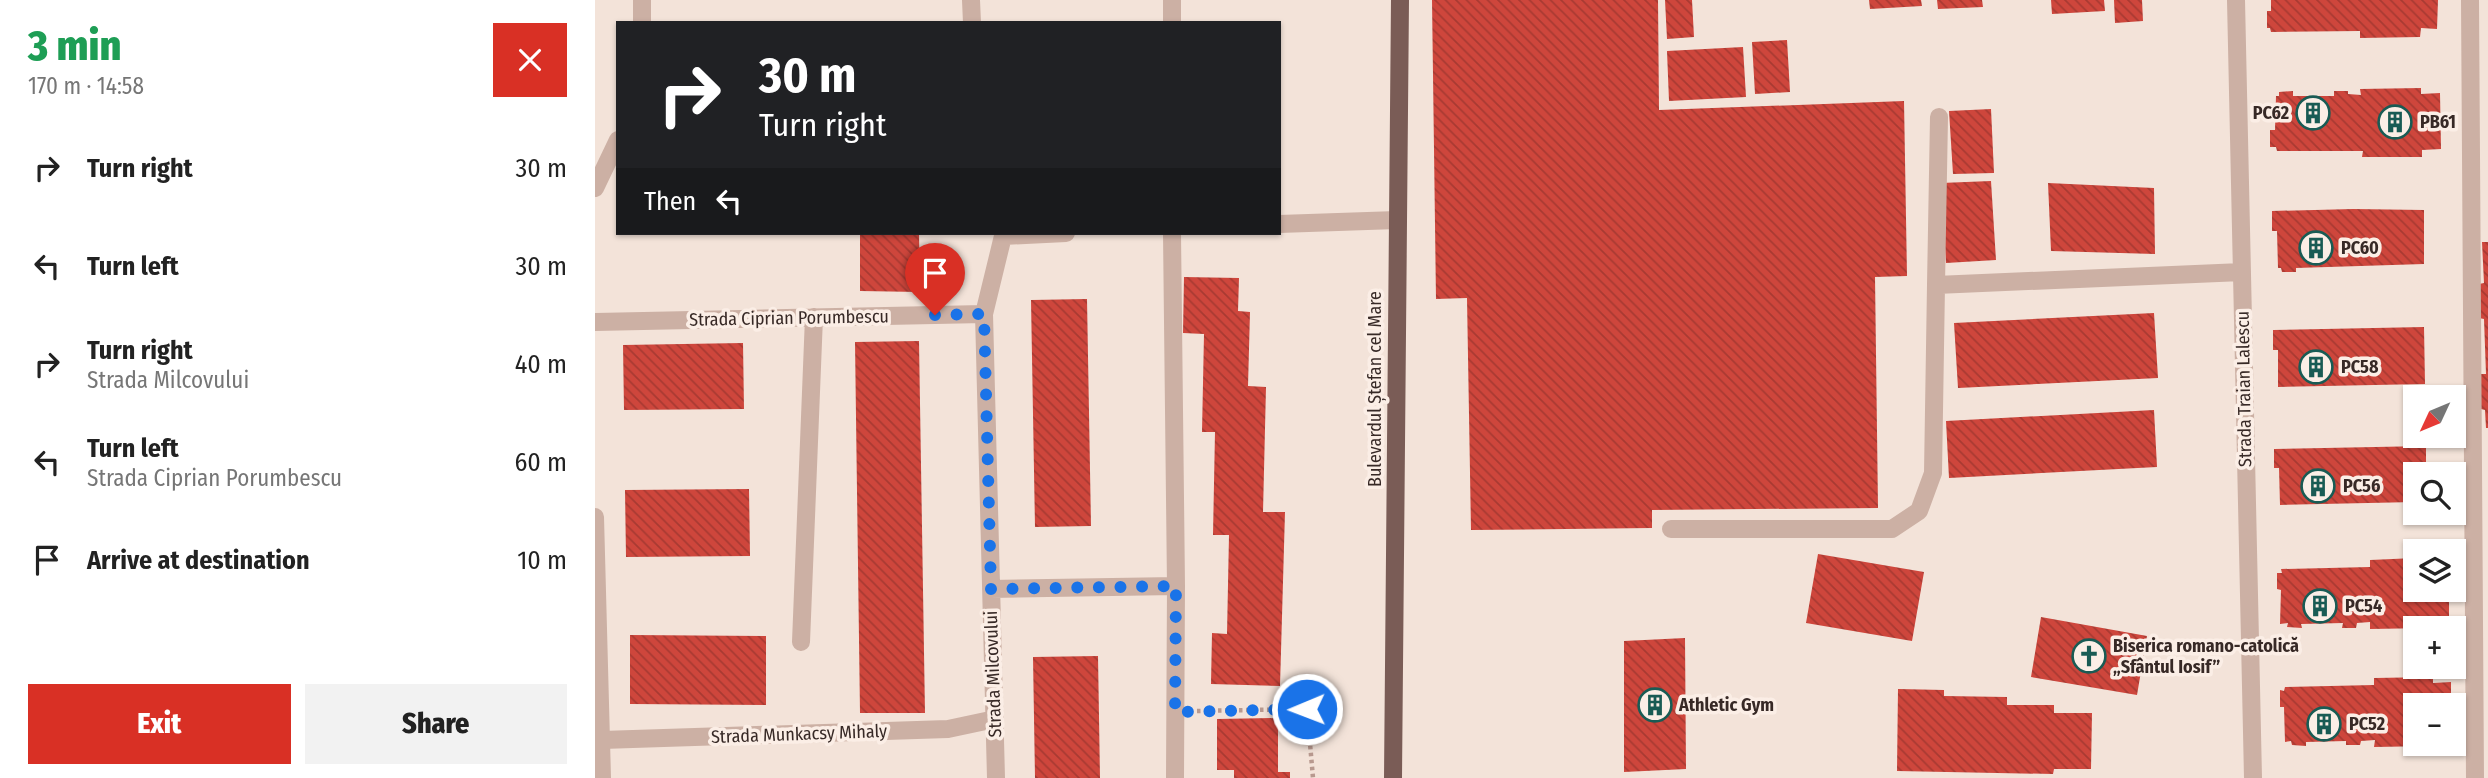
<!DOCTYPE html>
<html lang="en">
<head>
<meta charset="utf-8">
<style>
	body { margin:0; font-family:"Fira Sans Condensed",sans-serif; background:#f2f2f2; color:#222; height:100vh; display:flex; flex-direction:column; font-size:26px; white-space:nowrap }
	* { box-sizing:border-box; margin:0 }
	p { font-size:23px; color:#767676 }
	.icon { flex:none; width:38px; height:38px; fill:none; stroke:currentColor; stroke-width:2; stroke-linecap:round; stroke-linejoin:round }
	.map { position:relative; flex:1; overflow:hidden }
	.drawer { display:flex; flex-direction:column; background:#fff; width:595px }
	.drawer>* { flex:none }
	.guide { position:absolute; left:21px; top:21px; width:665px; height:214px; border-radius:0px; box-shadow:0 2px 5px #0004; background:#202124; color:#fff; overflow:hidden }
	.needle { width:46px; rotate:226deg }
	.buttons { position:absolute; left:1808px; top:385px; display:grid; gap:14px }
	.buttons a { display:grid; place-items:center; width:63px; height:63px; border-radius:0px; background:#fff; box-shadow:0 2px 5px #0004; font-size:35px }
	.pin { position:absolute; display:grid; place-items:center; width:60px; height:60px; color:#fff; margin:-72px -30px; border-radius:50% 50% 50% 0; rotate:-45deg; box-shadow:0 0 7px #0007 }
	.pin .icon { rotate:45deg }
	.me { position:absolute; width:77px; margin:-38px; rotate:269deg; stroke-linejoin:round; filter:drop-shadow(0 0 5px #0008) }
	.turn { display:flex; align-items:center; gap:24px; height:147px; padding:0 28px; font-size:32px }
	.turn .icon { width:91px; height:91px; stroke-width:2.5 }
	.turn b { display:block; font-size:49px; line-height:60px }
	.then { display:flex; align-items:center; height:66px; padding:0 28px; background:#0003; gap:14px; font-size:26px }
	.round { display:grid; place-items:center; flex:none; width:74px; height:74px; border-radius:0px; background:#f2f2f2 }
	.head { display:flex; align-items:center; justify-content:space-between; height:119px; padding:0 28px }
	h1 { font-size:42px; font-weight:800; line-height:52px; color:#1e9e55 }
	.button { display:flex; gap:14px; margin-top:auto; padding:14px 28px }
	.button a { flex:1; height:80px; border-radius:0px; background:#d93025; color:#fff; font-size:28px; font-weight:800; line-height:80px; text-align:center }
	.button a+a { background:#f2f2f2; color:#222 }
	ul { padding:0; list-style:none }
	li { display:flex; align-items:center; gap:21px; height:98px; padding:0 28px }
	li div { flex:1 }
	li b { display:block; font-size:26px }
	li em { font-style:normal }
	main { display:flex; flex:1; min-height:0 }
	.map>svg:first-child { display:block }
	.building { fill:url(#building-back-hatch) }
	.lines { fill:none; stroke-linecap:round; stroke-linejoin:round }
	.path { stroke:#b8998f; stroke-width:4.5; stroke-dasharray:3.5 3.5; stroke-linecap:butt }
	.minor { stroke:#ccb0a4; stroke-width:18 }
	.major { stroke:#7a5c56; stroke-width:18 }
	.route { stroke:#1a73e8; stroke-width:12; stroke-dasharray:0 21.6 }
	.labels { text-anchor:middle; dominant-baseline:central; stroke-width:7; stroke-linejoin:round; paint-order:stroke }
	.poi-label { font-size:18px; font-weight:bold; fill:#372926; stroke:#fbeee6; text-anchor:start }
	.street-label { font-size:18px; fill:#372926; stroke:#fbeee6 }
</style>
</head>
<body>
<main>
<section class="drawer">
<div class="head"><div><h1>3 min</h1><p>170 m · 14:58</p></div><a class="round" style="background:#d93025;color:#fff"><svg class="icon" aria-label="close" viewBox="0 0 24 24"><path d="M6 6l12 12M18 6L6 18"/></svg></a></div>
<ul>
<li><svg class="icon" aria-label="right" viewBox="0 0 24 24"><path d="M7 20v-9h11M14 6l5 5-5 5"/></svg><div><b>Turn right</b></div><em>30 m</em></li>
<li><svg class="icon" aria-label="left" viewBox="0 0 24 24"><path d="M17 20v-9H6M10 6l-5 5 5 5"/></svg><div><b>Turn left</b></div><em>30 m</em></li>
<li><svg class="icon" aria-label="right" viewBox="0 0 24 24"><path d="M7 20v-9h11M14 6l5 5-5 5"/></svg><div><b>Turn right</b><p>Strada Milcovului</p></div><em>40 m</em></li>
<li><svg class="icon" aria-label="left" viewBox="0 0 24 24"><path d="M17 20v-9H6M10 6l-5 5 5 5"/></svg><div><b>Turn left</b><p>Strada Ciprian Porumbescu</p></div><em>60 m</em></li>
<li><svg class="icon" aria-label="arrive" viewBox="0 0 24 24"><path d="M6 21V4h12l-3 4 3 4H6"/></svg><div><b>Arrive at destination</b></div><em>10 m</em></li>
</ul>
<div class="button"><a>Exit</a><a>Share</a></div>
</section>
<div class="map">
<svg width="1893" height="778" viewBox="0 0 1893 778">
	<defs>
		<pattern id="building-back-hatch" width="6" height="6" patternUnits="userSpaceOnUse" patternTransform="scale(1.75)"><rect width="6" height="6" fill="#ce463c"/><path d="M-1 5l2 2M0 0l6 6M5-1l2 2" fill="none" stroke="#a83a32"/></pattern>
	</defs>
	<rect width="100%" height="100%" fill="#f3e3d9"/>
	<path class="building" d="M837,0H1063L1064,110L1309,101L1312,276L1280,277L1283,508L1057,510V528L876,530L872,298L841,299Z
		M1070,0H1097L1099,37L1072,39Z
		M1274,0H1326L1327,6L1275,9Z
		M1342,0H1387L1388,7L1343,9Z
		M1456,0H1509L1510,11L1457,14Z
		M1519,0H1547L1548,21L1520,23Z
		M1676,0H1843L1842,29L1826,28L1825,37L1765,38V31L1676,32L1675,28H1672V11H1676Z
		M1192,40L1195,92L1160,94L1157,42Z
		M1148,47L1151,97L1074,101L1072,51Z
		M1826,88V94L1845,93L1846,149L1827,150V157H1767L1768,151H1682L1681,147H1675V130H1680L1681,96H1684V92L1698,91V96H1739V91H1753V94L1766,95L1765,89Z
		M1396,109L1399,173L1358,174L1354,111Z
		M1396,181L1401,260L1351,263L1346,183Z
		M1453,183L1559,188L1560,254L1456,251Z
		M1758,209L1829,210V264L1701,268V272H1687L1686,268H1683L1682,231H1677V211Z
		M265,233H324L325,292L265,291Z
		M1887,242H1893V428H1891L1890,410L1886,409V374H1891L1889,319L1884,318V284L1889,283Z
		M589,277L644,278L643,311L655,312L653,386L671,387L668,512H690L685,686L616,684L617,633L632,634L634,535H618L620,432H607L609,334L588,333Z
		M492,299L496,526L440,527L436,300Z
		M1559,313L1563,378L1363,388L1359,323Z
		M1829,327L1830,384L1683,387V350H1678V330Z
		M324,341L330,713H265L260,342Z
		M148,343L149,409L29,410L28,345Z
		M1559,410L1562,467L1354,478L1351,421Z
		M1831,446V474H1820V502L1685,505L1684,468H1679V449Z
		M154,489L155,556L31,557L30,490Z
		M1223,554L1329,572L1317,641L1211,623Z
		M1820,558V590H1854V623H1835V628L1775,629V622L1762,623L1761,628H1747L1748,623L1706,624L1707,628L1692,627L1693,623L1685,624L1686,590L1682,589V573H1687L1686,569L1775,567V560Z
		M1446,617L1552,636L1542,695L1436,677Z
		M35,635L171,636V705L35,704Z
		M1090,638L1091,769L1029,772V641Z
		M503,656L505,778H440L438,657Z
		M1838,677V683L1856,682V705H1820V744H1838L1837,746L1779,747L1780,740L1766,741L1765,745H1751V741L1711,742V746L1697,745L1696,741L1690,742L1689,707H1685V690L1689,691L1690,687L1779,685V678Z
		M1303,689L1349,690V696L1412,697V705H1459V713H1497L1496,769H1459L1458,774L1302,771Z
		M683,718V772H695V778H639V770H622V719Z"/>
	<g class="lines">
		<path class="path" d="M602,711L712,709L718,778"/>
		<path class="minor" d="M47,0V23
			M376,0L377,23
			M1641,0L1658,778
			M1875,0L1880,778
			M577,23V0
			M0,188L23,140
			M684,224L802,220
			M577,233L581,586L580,778
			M408,236L471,233
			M1341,285L1344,117
			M0,322L389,314
			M0,517L7,778
			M1076,529H1297L1324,511L1338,473L1341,285L1647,272
			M396,589L581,586
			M206,642L219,317
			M7,740L353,729L400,719
			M401,778L389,314L408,236"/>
		<path class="major" d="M798,778L805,0"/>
	</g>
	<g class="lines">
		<path class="route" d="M340,315L389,314L396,589L581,586L580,712L712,709"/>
	</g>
	<defs>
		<symbol id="building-ring" viewBox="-11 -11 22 22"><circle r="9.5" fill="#fbeee6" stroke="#195b54" stroke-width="1.5"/><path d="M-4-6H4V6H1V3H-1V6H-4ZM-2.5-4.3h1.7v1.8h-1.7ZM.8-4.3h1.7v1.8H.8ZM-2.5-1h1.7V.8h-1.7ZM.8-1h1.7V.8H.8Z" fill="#195b54"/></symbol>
		<symbol id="church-ring" viewBox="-11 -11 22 22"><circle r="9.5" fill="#fbeee6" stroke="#195b54" stroke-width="1.5"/><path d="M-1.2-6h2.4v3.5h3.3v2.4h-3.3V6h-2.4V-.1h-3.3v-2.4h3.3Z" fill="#195b54"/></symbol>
	</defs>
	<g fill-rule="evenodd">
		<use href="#building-ring" x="1699" y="94" width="38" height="38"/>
		<use href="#building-ring" x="1781" y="103" width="38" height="38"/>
		<use href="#building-ring" x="1702" y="229" width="38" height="38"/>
		<use href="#building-ring" x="1702" y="348" width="38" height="38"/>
		<use href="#building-ring" x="1704" y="467" width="38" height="38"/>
		<use href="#building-ring" x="1706" y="587" width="38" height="38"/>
		<use href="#church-ring" x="1475" y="637" width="38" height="38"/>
		<use href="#building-ring" x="1041" y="686" width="38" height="38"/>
		<use href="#building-ring" x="1710" y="705" width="38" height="38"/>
	</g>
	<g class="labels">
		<g class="poi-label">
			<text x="1694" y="113" text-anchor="end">PC62</text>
			<text x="1825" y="122">PB61</text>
			<text x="1746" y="248">PC60</text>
			<text x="1746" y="367">PC58</text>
			<text x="1748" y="486">PC56</text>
			<text x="1750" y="606">PC54</text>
			<text x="1518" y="646">Biserica romano-catolică<tspan x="1518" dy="21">„Sfântul Iosif”</tspan></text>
			<text x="1084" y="705">Athletic Gym</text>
			<text x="1754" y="724">PC52</text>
		</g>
		<g class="street-label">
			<text transform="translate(194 318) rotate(-1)">Strada Ciprian Porumbescu</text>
			<text transform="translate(780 389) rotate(-90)">Bulevardul Ștefan cel Mare</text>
			<text transform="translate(1649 389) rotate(-91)">Strada Traian Lalescu</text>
			<text transform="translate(398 674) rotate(-92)">Strada Milcovului</text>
			<text transform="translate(204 734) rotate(-2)">Strada Munkacsy Mihaly</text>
		</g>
	</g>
</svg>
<div class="buttons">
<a><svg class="needle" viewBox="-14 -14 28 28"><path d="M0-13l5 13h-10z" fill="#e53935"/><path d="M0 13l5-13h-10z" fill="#767676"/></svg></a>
<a><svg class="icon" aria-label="search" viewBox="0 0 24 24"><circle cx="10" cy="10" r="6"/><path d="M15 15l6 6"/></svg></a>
<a><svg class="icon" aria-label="layers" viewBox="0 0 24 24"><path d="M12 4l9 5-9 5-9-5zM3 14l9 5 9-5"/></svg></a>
<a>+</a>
<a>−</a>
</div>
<div class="pin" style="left:340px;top:315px;background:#d93025"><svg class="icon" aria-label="arrive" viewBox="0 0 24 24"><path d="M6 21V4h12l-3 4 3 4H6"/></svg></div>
<svg class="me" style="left:712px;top:709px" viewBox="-20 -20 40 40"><circle r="17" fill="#1a73e8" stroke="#fff" stroke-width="3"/><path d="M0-11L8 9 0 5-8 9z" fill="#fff"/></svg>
<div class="guide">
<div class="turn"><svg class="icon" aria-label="right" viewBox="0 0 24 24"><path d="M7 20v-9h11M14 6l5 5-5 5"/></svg><div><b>30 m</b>Turn right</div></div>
<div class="then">Then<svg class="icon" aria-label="left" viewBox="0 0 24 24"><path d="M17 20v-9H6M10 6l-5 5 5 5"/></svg></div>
</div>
</div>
</main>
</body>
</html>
